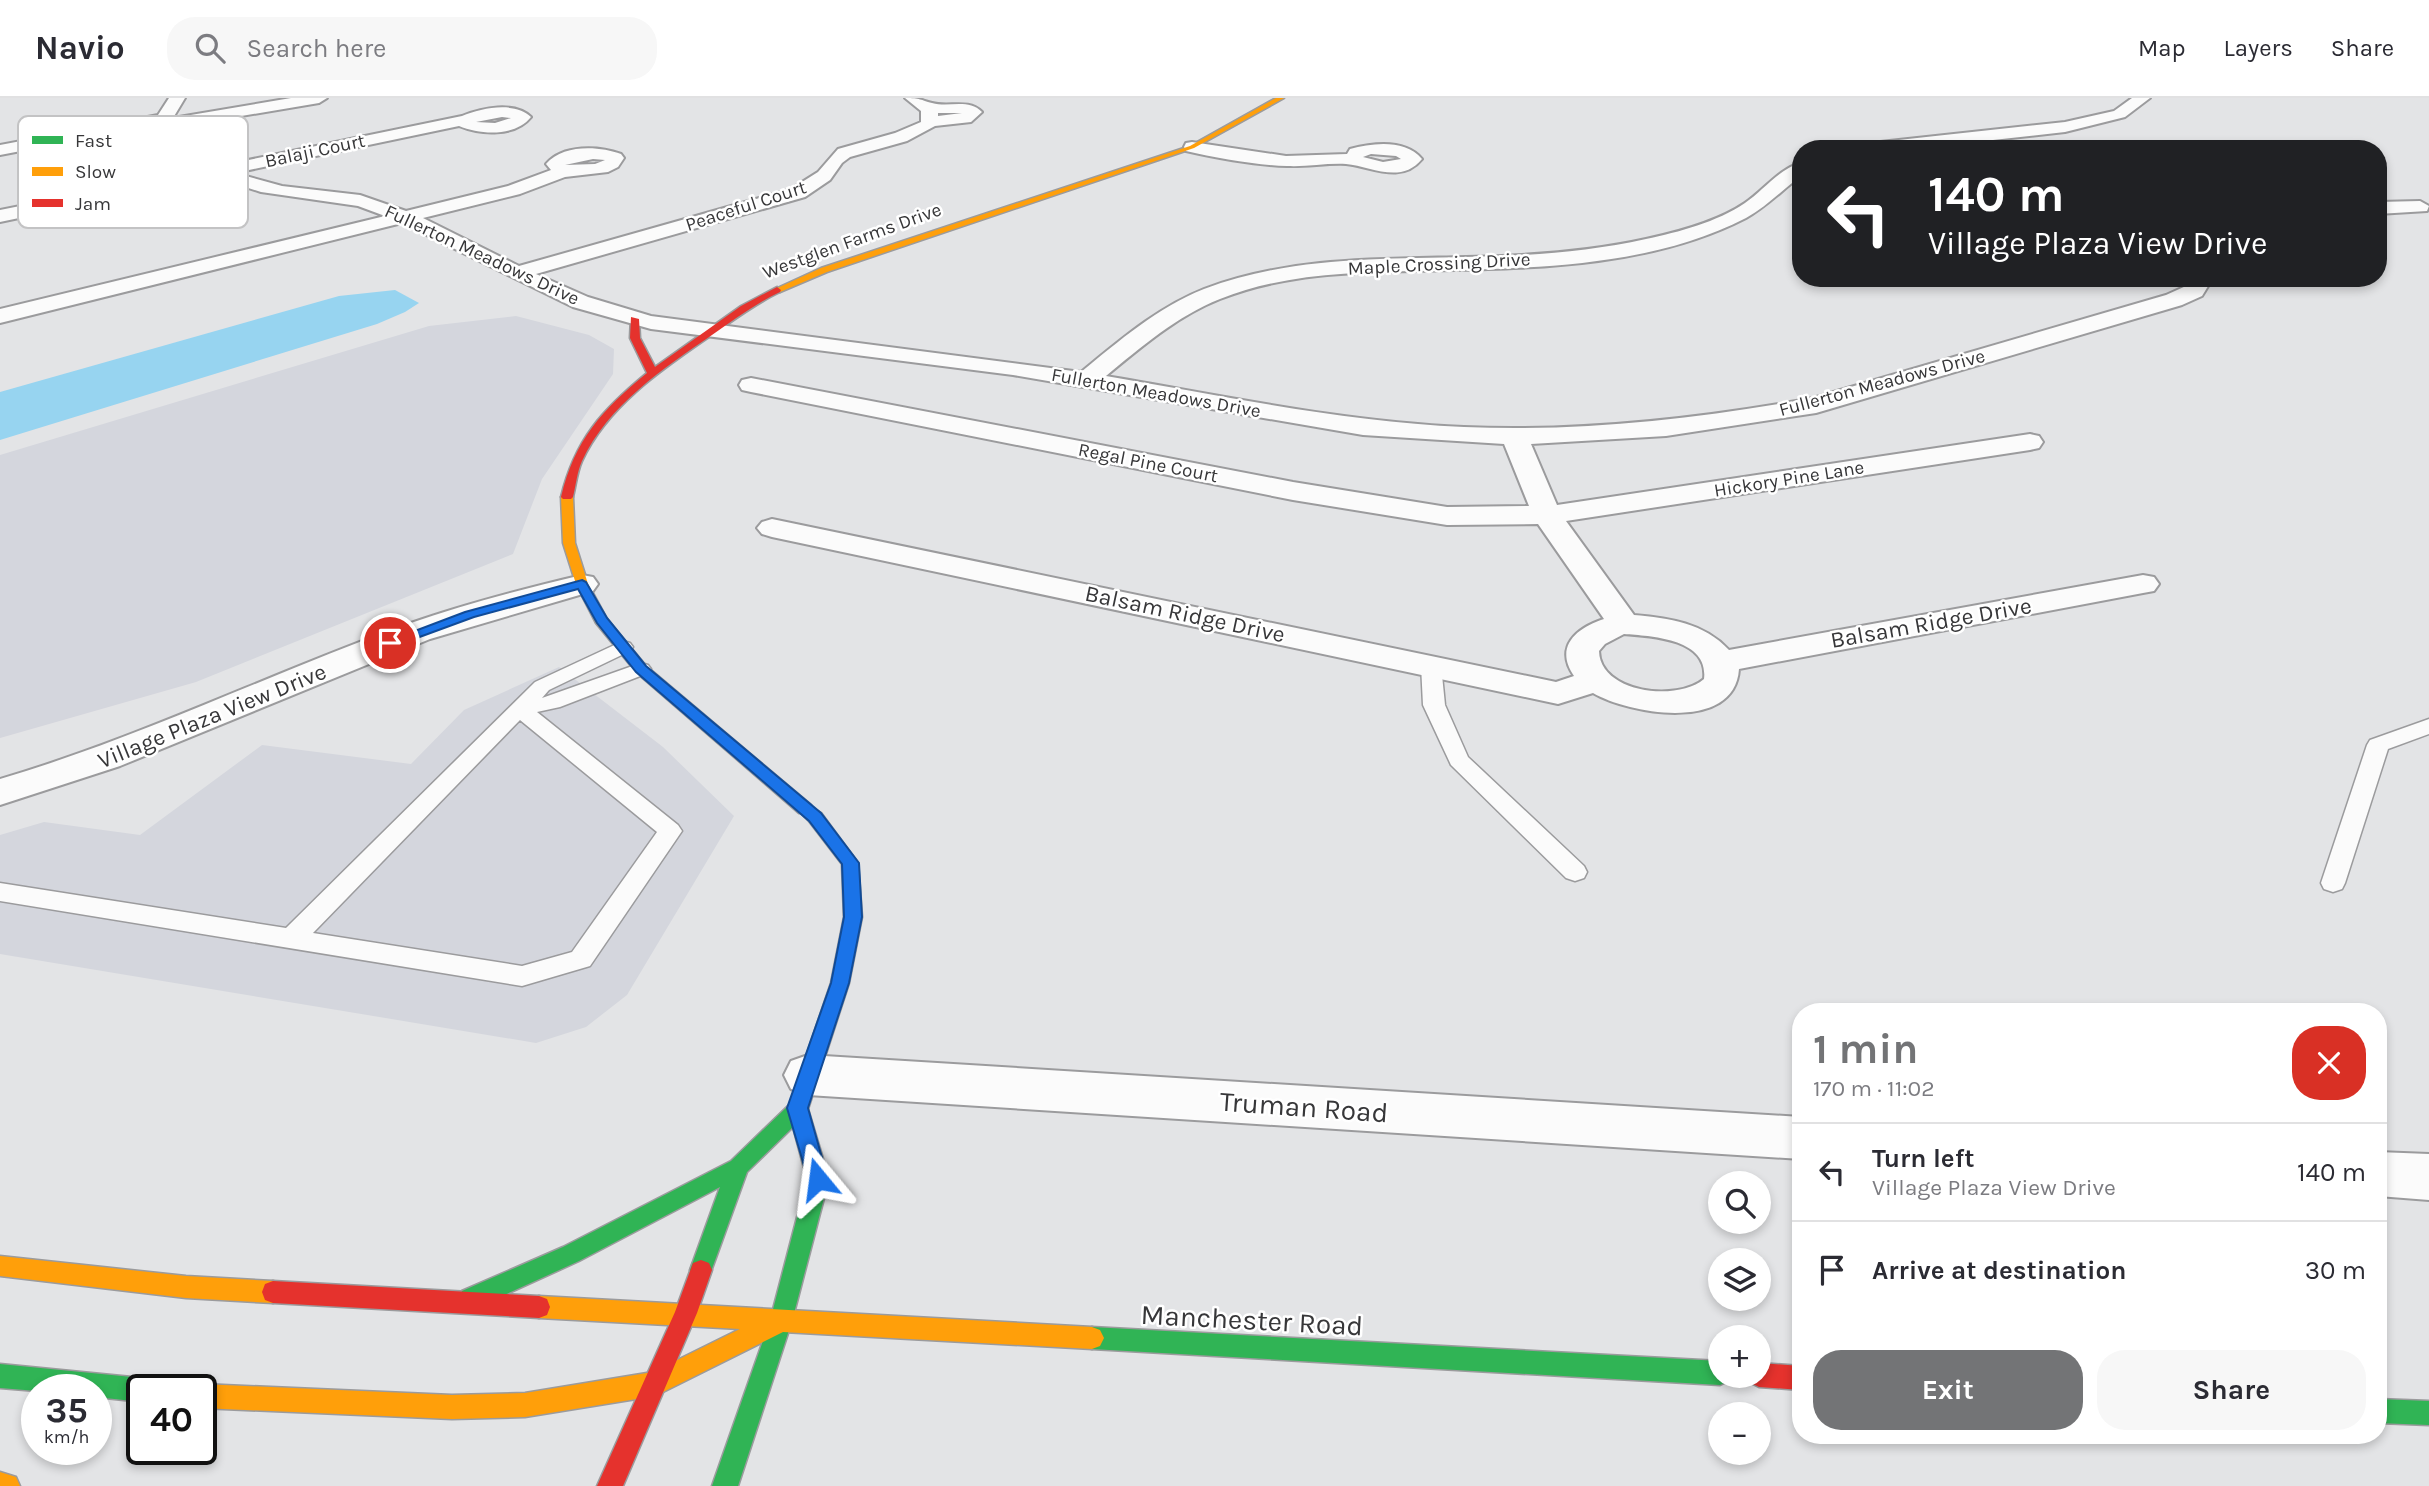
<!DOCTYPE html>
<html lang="en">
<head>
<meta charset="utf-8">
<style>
	body { margin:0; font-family:Karla,sans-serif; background:#f7f7f7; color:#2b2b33; height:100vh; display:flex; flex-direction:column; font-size:26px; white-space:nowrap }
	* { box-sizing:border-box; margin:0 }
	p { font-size:23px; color:#7c7c81 }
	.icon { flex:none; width:38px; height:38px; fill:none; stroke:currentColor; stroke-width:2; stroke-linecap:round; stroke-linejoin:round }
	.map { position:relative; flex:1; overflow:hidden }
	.sheet { position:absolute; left:1792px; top:905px; width:595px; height:441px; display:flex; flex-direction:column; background:#fff; border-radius:28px; box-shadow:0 4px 10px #0003 }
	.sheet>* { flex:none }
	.top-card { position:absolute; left:1792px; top:42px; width:595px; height:147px; border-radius:28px; box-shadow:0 4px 10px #0003; background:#202124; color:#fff; overflow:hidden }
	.buttons { position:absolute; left:1708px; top:1073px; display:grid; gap:14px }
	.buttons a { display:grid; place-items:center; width:63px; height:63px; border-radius:50%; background:#fff; box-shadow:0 4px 10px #0003; font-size:35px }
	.speed { position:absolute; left:21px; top:1276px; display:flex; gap:14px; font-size:35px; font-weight:700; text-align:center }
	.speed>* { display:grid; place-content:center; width:91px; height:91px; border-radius:50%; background:#fff; box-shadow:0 4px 10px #0003; line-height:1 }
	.speed small { font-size:18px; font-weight:400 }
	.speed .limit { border:4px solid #111; border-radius:10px; background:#fff; color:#111 }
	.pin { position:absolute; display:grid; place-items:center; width:60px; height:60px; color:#fff; margin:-30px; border:4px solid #fff; border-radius:50%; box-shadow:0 2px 7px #0007 }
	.me { position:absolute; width:77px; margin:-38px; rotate:344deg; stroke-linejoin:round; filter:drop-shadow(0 0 5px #0008) }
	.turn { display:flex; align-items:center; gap:24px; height:147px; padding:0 21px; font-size:32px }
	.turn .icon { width:91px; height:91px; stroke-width:2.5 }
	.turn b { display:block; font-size:49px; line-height:60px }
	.round { display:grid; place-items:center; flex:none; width:74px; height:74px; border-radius:28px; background:#f7f7f7 }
	.head { display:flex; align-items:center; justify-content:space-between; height:119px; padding:0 21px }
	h1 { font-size:42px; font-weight:700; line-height:52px; color:#737476 }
	.primary-button { display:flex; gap:14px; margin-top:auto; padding:14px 21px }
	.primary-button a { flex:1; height:80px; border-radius:28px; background:#737476; color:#fff; font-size:28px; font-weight:700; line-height:80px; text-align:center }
	.primary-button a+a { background:#f7f7f7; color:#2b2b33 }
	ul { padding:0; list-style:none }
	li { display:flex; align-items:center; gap:21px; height:98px; padding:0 21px; border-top:2px solid #e1e1e2 }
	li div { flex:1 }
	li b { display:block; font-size:26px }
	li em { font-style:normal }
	header { display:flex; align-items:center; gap:42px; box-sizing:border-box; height:98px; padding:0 35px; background:#fff; border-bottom:2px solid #e1e1e2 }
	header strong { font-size:33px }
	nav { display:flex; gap:38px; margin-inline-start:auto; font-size:24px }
	.search { width:490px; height:63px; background:#f7f7f7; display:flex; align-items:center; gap:18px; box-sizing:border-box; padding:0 24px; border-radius:28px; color:#7c7c81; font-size:26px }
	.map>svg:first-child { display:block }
	.built { fill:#d4d6dd }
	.water { fill:#97d4f0 }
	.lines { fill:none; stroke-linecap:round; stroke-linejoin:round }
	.lane-casing { stroke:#9b9b9d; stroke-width:3 }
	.street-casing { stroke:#9b9b9d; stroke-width:4 }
	.fast-casing { stroke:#9b9b9d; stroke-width:3 }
	.slow-casing { stroke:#9b9b9d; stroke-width:3 }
	.jam-casing { stroke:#9b9b9d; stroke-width:3 }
	.lane { fill:#fbfbfb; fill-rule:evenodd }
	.street { fill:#fbfbfb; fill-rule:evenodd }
	.fast { fill:#30b455; fill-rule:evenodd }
	.slow { fill:#ff9f0a; fill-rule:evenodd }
	.jam { fill:#e5322d; fill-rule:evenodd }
	.route { fill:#1a73e8; stroke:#114b97; stroke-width:2 }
	.labels { text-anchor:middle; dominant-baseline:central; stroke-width:5; stroke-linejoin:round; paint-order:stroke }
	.far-street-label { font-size:19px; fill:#373739; stroke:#fff }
	.street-label { font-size:23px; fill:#373739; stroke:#fff }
	.near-street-label { font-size:28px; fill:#373739; stroke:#fff }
	.key { fill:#fff; stroke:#c3c3c4; stroke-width:2 }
	.key-label { font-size:19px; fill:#373739 }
</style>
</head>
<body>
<header>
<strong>Navio</strong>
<div class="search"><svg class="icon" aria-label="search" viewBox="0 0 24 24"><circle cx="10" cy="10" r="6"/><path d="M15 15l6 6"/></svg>Search here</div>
<nav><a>Map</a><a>Layers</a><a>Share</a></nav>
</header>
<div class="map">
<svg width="2429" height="1388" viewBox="0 0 2429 1388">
	<rect width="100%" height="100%" fill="#e3e4e6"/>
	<path class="built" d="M516,218L589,237L614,251L613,276L542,381L513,456L196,584L0,640V357L429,228Z
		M559,569L663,649L734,718L627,897L586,929L536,945L0,856V737L44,724L140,737L262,647L411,666L464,612Z"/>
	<path class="water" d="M395,192L419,205L405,214L377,226L0,342V294L339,198Z"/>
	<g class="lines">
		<defs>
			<path id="lane" d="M623,543L630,545L633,549L630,553L549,592L542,600L641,565L648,567L651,571L648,575L560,609L537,614L678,727L682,733L590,868L522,888L0,803V785L286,830L535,584ZM520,622L657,734L572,854L522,868L313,835Z
				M1431,561L1438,563L1441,567L1445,607L1468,659L1584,768L1587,774L1584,780L1575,783L1566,780L1451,667L1423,607L1421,567L1424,563Z
				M2429,621V636L2388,651L2345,785L2342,791L2333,794L2324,791L2321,785L2367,647L2370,642Z"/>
			<path id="street" d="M169,0H185L173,20L291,0H327L319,5L176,29L191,50L219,68L462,18C482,10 514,3 531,19C515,39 481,37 459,28L235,75L282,88L360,97L406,113L508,88L551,72L546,66C563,46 599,48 621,56L624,60L618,69L608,74L565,79L520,96L423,120L519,168L791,91L818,74L838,51L895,35L921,24V13L905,0C921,0 920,2 932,5C949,10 968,0 982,14L971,24L935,28L907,43L850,59L842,65L830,82L805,99L536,176L588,199L651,218L1081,274C1119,243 1158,209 1204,191C1288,159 1379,161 1466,159C1527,158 1587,154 1646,141C1679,134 1717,124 1745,105C1763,93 1780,70 1801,65V78C1782,92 1766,109 1746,120C1647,171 1527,170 1418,173C1352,174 1282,176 1220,201C1177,218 1141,249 1106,278C1225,298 1343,324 1464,329C1581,334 1697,321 1813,300L2166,197L2186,188L2192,180H2213L2202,198L2182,207L1816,315L1666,338L1531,346L1557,407L2030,336L2039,338L2043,344L2039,350L2030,352L1566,423L1634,517C1669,520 1704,525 1729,552L2143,477L2154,479L2159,486L2154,493L2143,495L1739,571C1735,635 1629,616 1593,595L1558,606L772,439L762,436L757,430L762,424L772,421L1556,584L1574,578C1554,549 1576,530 1604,521L1538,426L1447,427L1293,402L751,294L742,292L739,287L742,282L751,280L1293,384L1447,409L1529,408L1504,346L1363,337L1013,277L651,231L573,209L402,125L0,225V211L385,118L358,108L261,94L214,79L0,124V112L200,72L179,57L157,27L0,57V47L158,17ZM938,15H962L938,18ZM502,19L511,20L495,25L476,24ZM593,61L605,62L595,66L565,67ZM1624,536C1652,538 1709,541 1704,581C1677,604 1600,595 1599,553L1605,546Z
				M2132,0H2150L2125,19L2065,34L1911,51H1854L1862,46L2065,24L2114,13Z
				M1192,44L1286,58L1347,56L1350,51C1373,45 1405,41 1422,61C1401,87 1370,68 1346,66C1326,65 1307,69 1287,68C1255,67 1217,60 1186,53L1184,49L1186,45ZM1371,56L1396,58L1401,61L1383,64L1363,59Z
				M2420,103L2429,108L2427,113L2378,116V104Z
				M582,477L593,479L598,486L593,493L430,541L120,668L0,707V681C140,640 271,575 408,526C465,506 523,491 582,477Z
				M808,957L1801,1019V1061L808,997L791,991L784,977L791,963Z
				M2378,1054L2429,1056V1102L2378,1098Z"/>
			<path id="fast" d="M805,706L821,715L858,765L862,819L849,885L808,1011L829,1081L792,1223L738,1388H712L770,1223L807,1081L793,1029L747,1074L709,1179L701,1182L693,1179L690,1172L720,1089L579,1163L478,1209L470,1212L462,1209L459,1201L462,1193L563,1149L731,1063L790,1006L831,885L844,819L842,766L809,723L797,711Z
				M1092,1229L1720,1263V1278H1731L1728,1283L1720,1287L1092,1251L1084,1248L1080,1240L1084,1232Z
				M0,1266L142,1280L150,1284L154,1292H142V1304L96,1299V1292L37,1293L0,1290Z
				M2378,1301L2429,1303V1327L2378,1325Z"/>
			<path id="slow" d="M1276,0H1284L1194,50L827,174L780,194L773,192L821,170L1190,48Z
				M567,395L573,399L575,445L588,486L607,521L646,568L811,707L813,711L811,715H799L636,574L596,525L576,486L563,445L561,399Z
				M0,1158L186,1178L273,1183L281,1186L284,1194L281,1202L273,1205L186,1200L0,1178Z
				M539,1198L1092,1229L1100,1232L1104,1240L1100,1248L1092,1251L783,1234L655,1298L525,1319L452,1321L201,1310V1292H192L201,1286L452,1297L525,1295L653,1274L740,1231L539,1220L531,1217L528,1209L531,1201Z
				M0,1374L16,1379L20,1388H0Z"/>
			<path id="jam" d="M777,189L781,192L780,194C756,205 734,222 712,237C664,270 608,307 582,363C577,374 576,387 573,399L571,401H563L561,399C575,341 602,312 647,275L630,240L631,219L639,221L640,240L655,269L741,208Z
				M701,1162L709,1165L712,1172L697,1215L623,1388H597L675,1214L693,1165Z
				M273,1183L539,1198L547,1201L550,1209L547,1217L539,1220L273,1205L265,1202L262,1194L265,1186Z
				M1759,1265L1801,1268V1292L1759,1289L1751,1285L1747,1278H1759Z"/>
		</defs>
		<use href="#lane" class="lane-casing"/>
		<use href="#street" class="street-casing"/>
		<use href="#fast" class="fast-casing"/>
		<use href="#slow" class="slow-casing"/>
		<use href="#jam" class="jam-casing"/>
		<use href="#lane" class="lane"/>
		<use href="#street" class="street"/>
		<use href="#fast" class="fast"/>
		<use href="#slow" class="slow"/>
		<use href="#jam" class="jam"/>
	</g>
	<path class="route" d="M582,482L586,484L607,520L646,568L821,715L859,765L862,819L849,885L808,1010L828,1081L825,1088L818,1090L810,1088L787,1010L831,885L844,819L842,766L809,723L636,574L597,525L578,491L474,519L395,548L390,550L383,545L465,514Z"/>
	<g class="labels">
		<g class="far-street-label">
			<text transform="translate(315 53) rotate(-12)">Balaji Court</text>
			<text transform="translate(746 108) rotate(-18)">Peaceful Court</text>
			<text transform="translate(852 143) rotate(-20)">Westglen Farms Drive</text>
			<text transform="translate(482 157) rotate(25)">Fullerton Meadows Drive</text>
			<text transform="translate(1439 166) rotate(-3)">Maple Crossing Drive</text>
			<text transform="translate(1882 285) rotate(-15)">Fullerton Meadows Drive</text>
			<text transform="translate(1156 295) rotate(10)">Fullerton Meadows Drive</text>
			<text transform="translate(1148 365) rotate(11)">Regal Pine Court</text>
			<text transform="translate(1789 381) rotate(-9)">Hickory Pine Lane</text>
		</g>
		<g class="street-label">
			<text transform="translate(1185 516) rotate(12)">Balsam Ridge Drive</text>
			<text transform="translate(1931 525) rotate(-10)">Balsam Ridge Drive</text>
			<text transform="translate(212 618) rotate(-22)">Village Plaza View Drive</text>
		</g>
		<g class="near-street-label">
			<text transform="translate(1304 1009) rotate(4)">Truman Road</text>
			<text transform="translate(1252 1222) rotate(3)">Manchester Road</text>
		</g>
	</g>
	<rect x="18" y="18" width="230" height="112" rx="10" class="key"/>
	<rect x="32" y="38" width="31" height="8" fill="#30b455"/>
	<rect x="32" y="69" width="31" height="9" fill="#ff9f0a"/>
	<rect x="32" y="101" width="31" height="8" fill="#e5322d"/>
	<g class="key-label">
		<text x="75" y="49">Fast</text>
		<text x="75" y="80">Slow</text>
		<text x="75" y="112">Jam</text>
	</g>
</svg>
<div class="buttons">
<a><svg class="icon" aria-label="search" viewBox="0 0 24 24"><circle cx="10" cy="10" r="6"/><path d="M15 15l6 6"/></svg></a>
<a><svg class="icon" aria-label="layers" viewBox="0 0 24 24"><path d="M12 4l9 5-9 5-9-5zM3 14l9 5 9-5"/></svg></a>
<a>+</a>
<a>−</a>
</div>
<div class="speed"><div>35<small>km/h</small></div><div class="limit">40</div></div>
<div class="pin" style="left:390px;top:545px;background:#d93025"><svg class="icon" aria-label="arrive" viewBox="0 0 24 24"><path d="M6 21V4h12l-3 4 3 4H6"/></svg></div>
<svg class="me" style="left:818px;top:1081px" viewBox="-20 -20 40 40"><path d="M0-17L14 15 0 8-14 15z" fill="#1a73e8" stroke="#fff" stroke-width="4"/></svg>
<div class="top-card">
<div class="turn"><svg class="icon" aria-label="left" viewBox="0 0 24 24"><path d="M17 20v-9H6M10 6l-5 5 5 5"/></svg><div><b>140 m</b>Village Plaza View Drive</div></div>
</div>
<section class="sheet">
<div class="head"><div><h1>1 min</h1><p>170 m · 11:02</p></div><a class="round" style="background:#d93025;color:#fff"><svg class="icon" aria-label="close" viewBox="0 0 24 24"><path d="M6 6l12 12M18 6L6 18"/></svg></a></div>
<ul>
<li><svg class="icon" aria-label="left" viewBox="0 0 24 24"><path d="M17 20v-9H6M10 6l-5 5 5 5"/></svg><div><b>Turn left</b><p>Village Plaza View Drive</p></div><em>140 m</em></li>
<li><svg class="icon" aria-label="arrive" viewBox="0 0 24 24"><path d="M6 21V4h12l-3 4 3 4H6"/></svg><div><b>Arrive at destination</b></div><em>30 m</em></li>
</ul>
<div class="primary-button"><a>Exit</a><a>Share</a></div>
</section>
</div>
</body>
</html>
